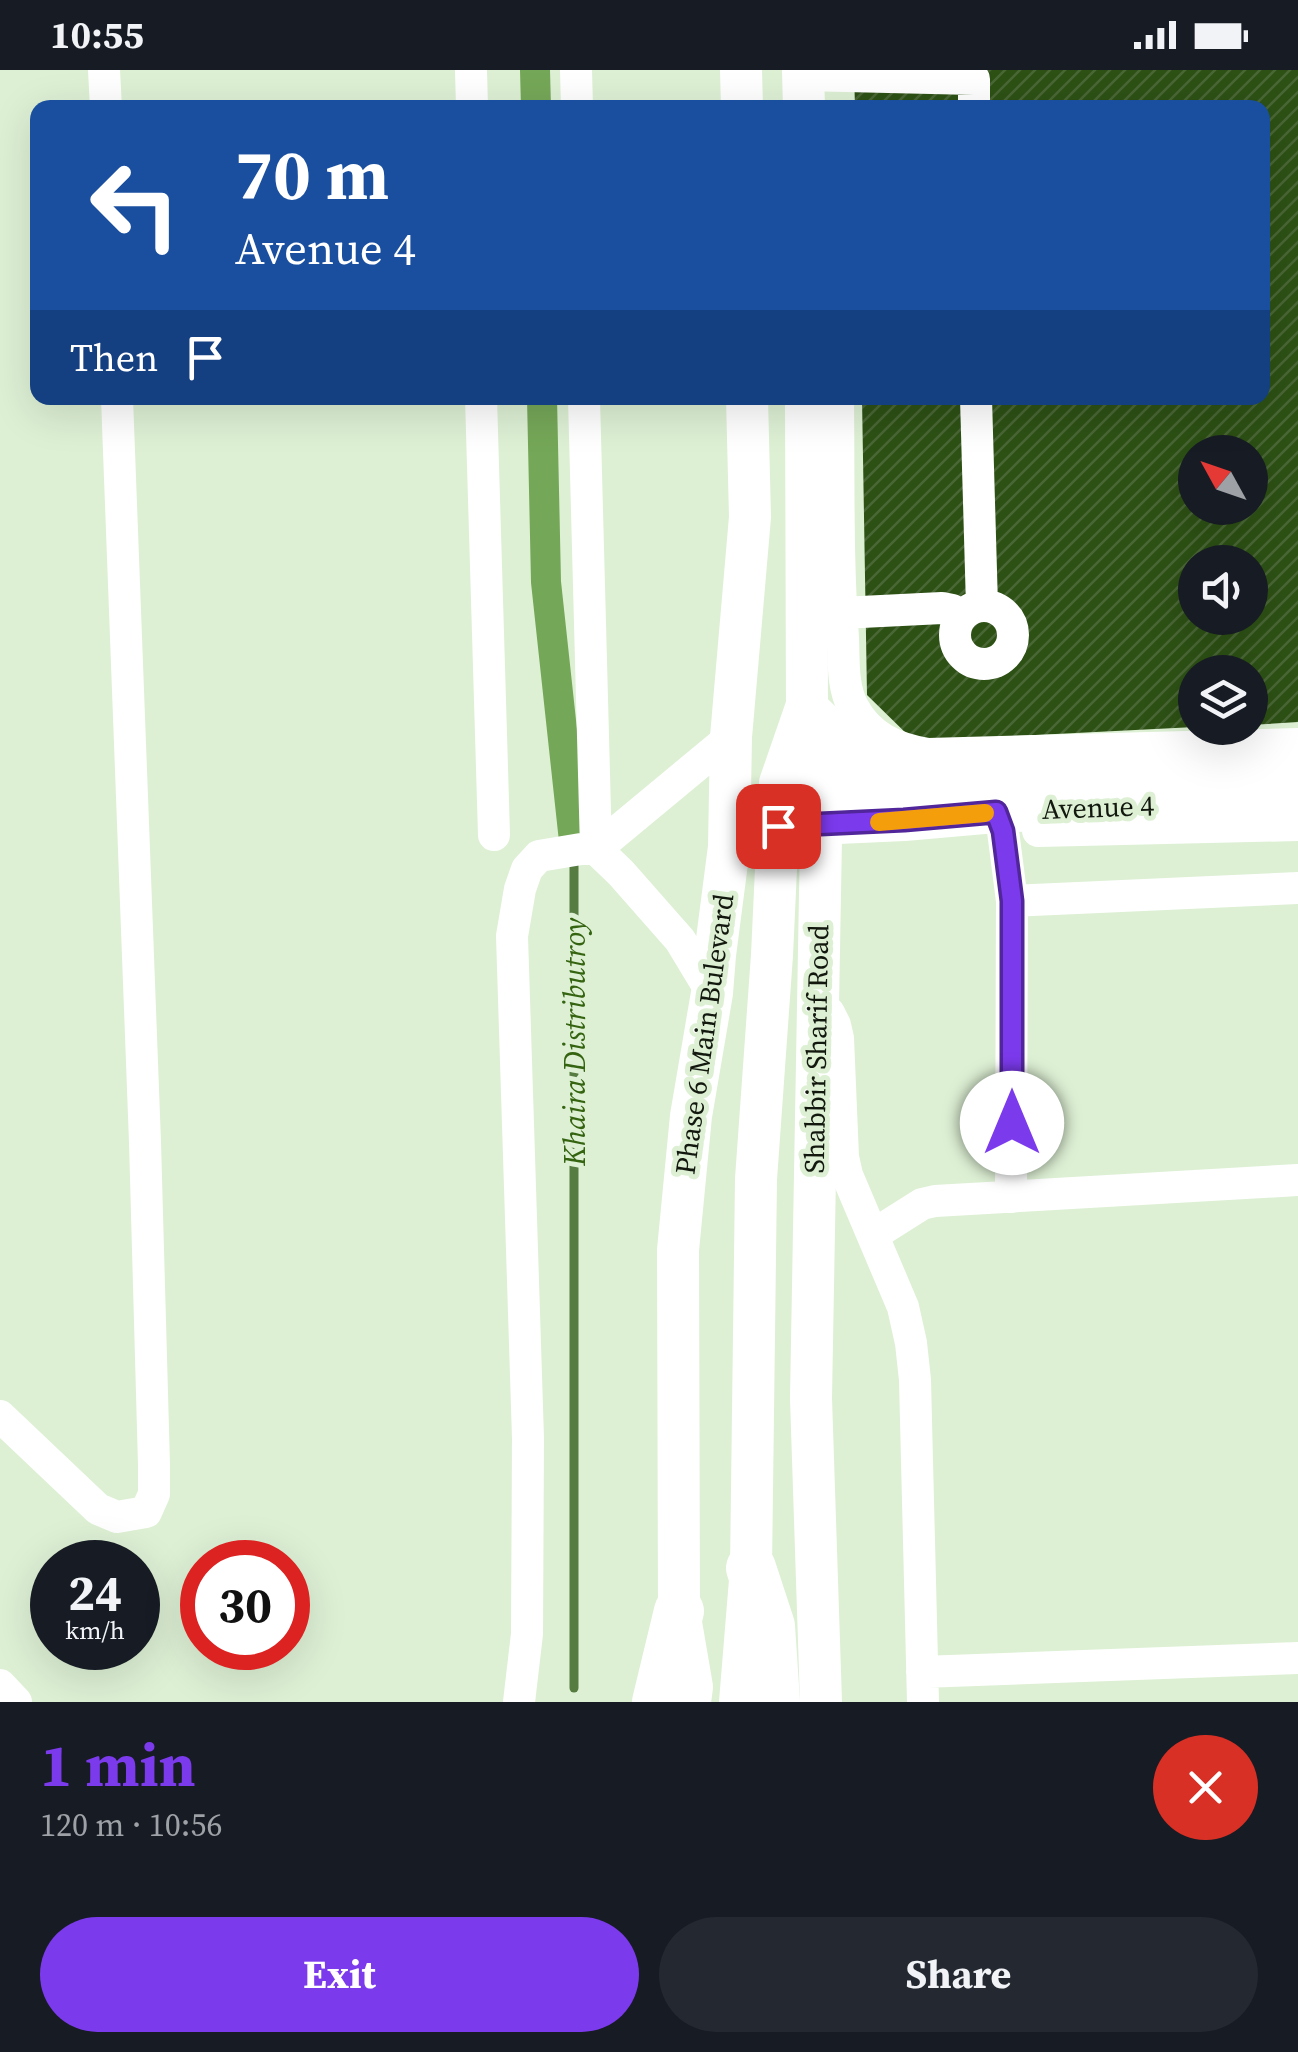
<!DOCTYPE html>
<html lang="en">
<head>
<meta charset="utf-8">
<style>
	body { margin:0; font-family:"Source Serif 4",serif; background:#242831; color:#f1f3f6; height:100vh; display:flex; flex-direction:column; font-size:38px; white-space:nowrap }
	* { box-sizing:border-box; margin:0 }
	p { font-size:32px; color:#9ea1a6 }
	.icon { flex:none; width:55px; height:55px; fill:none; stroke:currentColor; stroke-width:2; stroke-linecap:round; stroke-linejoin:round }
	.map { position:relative; height:1632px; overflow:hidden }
	.side { display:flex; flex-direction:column; background:#171b24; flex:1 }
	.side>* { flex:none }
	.banner { position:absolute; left:30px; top:30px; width:1240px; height:305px; border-radius:20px; box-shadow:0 10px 40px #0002; background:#1a4fa0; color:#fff; overflow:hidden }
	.needle { width:65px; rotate:310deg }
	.buttons { position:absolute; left:1178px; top:365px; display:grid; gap:20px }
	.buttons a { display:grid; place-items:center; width:90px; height:90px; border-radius:50%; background:#171b24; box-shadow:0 10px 40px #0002; font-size:50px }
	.speed { position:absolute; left:30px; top:1470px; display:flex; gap:20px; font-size:50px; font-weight:700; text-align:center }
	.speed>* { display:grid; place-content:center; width:130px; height:130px; border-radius:50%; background:#171b24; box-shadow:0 10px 40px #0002; line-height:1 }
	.speed small { font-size:25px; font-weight:400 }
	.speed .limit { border:15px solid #d22; background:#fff; color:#111 }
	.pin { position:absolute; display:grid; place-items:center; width:85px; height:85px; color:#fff; margin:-42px; border-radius:20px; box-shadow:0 5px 15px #0006 }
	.me { position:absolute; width:110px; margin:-55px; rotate:0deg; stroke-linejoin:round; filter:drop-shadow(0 0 8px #0008) }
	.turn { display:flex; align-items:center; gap:35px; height:210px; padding:0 40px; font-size:45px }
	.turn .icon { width:130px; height:130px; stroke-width:2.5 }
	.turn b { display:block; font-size:70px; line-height:85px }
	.then { display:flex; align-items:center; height:95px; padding:0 40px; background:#0003; gap:20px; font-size:38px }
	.round { display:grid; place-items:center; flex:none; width:105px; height:105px; border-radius:52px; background:#242831 }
	.head { display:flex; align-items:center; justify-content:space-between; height:170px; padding:0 40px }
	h1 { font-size:60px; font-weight:700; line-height:75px; color:#7c3aed }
	.button { display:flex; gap:20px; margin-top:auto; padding:20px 40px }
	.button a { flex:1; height:115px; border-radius:60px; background:#7c3aed; color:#fff; font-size:40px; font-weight:700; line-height:115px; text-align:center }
	.button a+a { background:#242831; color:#f1f3f6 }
	.status { display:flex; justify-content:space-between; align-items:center; height:70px; padding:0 50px; background:#171b24; direction:ltr }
	.status svg { height:28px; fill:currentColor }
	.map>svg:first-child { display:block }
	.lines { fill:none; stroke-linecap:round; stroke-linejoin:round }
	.stream { stroke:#577c42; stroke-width:9 }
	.canal { stroke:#75a758; stroke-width:30 }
	.building { fill:url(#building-hatch); fill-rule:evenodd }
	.minor { stroke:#fff; stroke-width:32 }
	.major { stroke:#fff; stroke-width:42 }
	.highway { stroke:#fff; stroke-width:50 }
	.route-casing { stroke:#51269a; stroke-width:25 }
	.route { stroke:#7c3aed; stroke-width:18 }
	.slow { stroke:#f59e0b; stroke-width:18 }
	.labels { text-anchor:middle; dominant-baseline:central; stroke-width:10; stroke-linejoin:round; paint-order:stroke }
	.street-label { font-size:28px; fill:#12180e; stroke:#ddf0d4 }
	.water-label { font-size:30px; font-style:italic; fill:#356411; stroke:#ddf0d4 }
</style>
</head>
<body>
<div class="status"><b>10:55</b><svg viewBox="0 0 49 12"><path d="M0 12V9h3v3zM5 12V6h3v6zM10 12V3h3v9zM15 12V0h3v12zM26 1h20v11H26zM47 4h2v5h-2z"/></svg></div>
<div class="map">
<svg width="1298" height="1632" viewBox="0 0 1298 1632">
	<defs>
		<pattern id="building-hatch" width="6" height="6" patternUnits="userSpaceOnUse" patternTransform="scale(2.5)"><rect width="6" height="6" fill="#2d5115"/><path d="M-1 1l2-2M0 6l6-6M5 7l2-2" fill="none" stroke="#496635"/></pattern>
	</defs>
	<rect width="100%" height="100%" fill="#ddf0d4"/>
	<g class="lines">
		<path class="stream" d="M574,789V1618"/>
		<path class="canal" d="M535,0L536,38
			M542,328L546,512L574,771"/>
	</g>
	<path class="building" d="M854,0H1298V652L1250,655V602H1195V657L914,671L867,625L862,328H1262V38H855ZM1195,382H1250V438H1195ZM1195,492H1250V548H1195Z"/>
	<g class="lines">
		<path class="minor" d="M104,0L106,38
			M471,0L472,38
			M576,0L577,38
			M803,5L974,9V38
			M481,328L494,765
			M584,328L596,779
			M838,328C839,408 837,488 843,568C844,591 842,616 853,637C869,667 896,679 928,684L1298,674
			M976,328L982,536
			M955 565a29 29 0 1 1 58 0a29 29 0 1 1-58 0Z
			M841,543L942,538L952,540L962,546
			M1003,761L1012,831L1298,818
			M1038,761L1298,755
			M596,779L731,667
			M829,943L835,955L838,968L843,1087L847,1105L903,1237L911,1273L915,1310L923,1632
			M1011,1127L1012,831
			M873,1165L922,1134L935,1131L1298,1110
			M0,1346L98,1439L117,1447L146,1442L154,1424V1395L145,1072L117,328
			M922,1602L1298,1588
			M0,1615L16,1632
			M519,1632L527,1564L528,1368L512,866L520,819L527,799L539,786L581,779H596L621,803L680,870L712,923"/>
		<path class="major" d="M741,0L742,38
			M803,0L804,38
			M806,328L807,638L822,712L811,1328L821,1632
			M807,638L841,671L900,712
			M794,713L900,712L1298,697
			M794,755L904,750L995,742L1298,729
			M690,1632L692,1617L679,1541L678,1180L691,1046L712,923L715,885L729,777L731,667L750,447L747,328
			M740,1632L751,1498L756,1109L772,885L780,713L806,638"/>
		<path class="highway" d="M751,1498L770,1556L775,1632
			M657,1632L679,1541"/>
	</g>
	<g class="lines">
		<defs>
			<path id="route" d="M778,756L904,750L996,742L1003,761L1012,831V1053"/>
		</defs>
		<use href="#route" class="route-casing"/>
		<use href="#route" class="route"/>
		<path class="slow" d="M879,752L985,743"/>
	</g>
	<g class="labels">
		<g class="street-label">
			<text transform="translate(1098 737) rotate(-2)">Avenue 4</text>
			<text transform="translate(704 964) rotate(-82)">Phase 6 Main Bulevard</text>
			<text transform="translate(816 979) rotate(-89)">Shabbir Sharif Road</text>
		</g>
		<g class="water-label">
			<text transform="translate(574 972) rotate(-90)">Khaira Distributroy</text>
		</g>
	</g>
</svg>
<div class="buttons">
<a><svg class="needle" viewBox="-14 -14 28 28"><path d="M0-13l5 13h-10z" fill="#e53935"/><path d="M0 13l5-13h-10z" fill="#9ea1a6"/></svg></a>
<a><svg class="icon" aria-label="sound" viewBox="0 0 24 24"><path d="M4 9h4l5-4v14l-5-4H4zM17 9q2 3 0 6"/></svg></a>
<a><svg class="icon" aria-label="layers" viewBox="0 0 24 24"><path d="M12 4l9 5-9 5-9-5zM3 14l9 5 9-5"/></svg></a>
</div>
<div class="speed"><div>24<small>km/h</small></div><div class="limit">30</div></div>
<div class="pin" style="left:778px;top:756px;background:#d93025"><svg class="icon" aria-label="arrive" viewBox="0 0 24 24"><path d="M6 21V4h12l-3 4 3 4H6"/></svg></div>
<svg class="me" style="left:1012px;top:1053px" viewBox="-20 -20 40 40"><circle r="19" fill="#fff"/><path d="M0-13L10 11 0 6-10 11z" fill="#7c3aed"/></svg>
<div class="banner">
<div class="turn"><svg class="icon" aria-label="left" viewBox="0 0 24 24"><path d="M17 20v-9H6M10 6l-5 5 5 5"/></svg><div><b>70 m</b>Avenue 4</div></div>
<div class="then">Then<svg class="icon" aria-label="arrive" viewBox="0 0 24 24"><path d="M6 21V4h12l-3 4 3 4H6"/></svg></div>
</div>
</div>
<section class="side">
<div class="head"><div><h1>1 min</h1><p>120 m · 10:56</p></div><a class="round" style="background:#d93025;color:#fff"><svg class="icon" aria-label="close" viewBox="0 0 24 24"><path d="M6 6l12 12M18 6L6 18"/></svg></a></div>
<div class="button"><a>Exit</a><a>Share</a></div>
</section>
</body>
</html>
